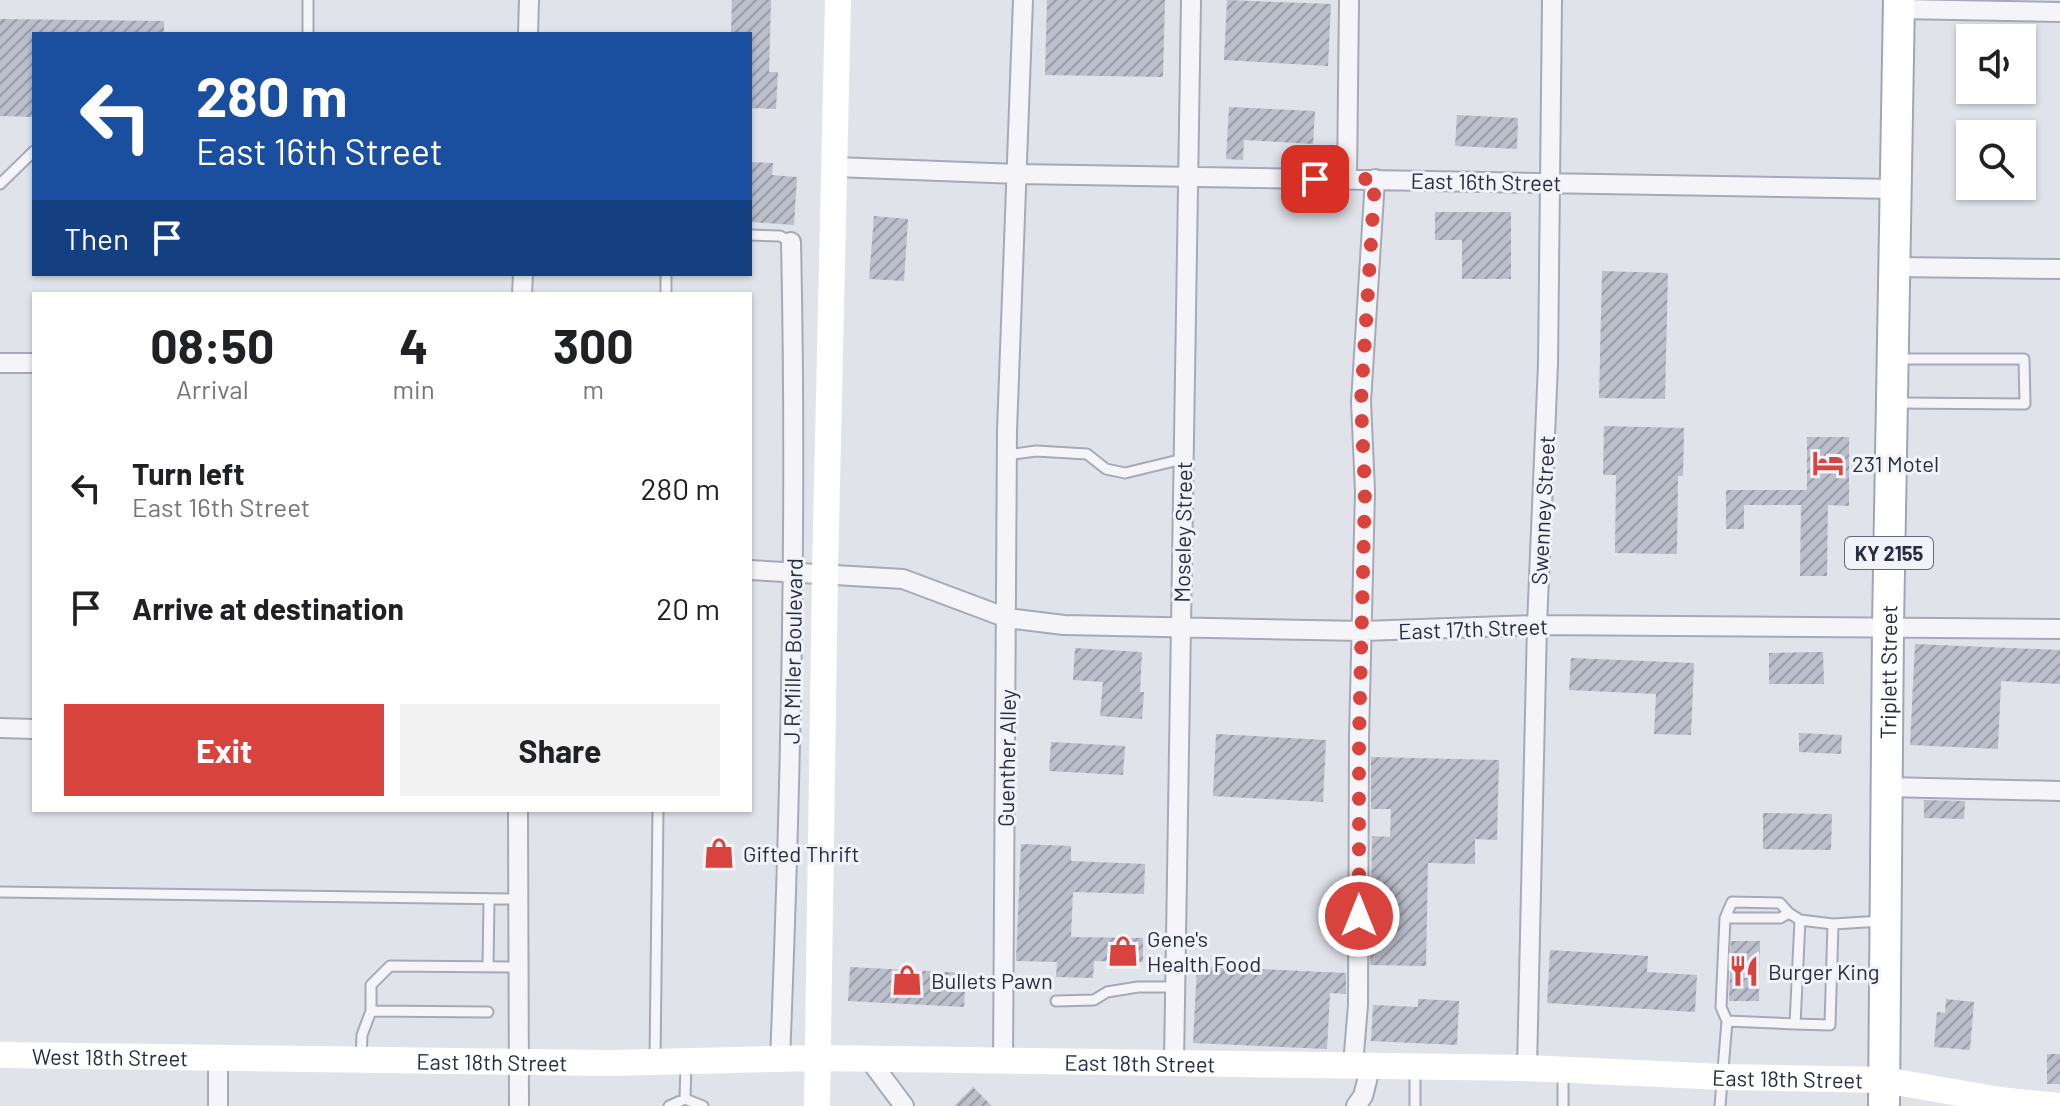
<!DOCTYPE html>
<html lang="en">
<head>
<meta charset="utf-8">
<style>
	body { margin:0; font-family:Barlow,sans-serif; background:#f2f2f2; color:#202124; height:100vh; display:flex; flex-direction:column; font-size:30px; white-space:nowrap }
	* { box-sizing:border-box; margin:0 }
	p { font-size:26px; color:#757577 }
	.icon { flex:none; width:44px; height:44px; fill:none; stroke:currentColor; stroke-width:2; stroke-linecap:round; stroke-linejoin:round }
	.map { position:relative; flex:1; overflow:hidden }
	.details { position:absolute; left:32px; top:292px; width:720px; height:520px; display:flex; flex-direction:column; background:#fff; border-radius:0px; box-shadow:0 2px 6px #0004 }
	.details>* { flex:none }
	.banner { position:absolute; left:32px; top:32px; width:720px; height:244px; border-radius:0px; box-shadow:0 2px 6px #0004; background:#1a4fa0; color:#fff; overflow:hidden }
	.tools { position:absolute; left:1956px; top:24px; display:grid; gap:16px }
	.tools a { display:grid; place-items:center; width:80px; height:80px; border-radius:0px; background:#fff; box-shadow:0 2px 6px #0004; font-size:40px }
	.pin { position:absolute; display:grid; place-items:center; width:68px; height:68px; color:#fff; margin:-34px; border-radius:16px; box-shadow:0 4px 12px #0006 }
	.me { position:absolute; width:88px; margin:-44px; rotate:0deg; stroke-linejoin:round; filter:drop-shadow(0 0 6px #0008) }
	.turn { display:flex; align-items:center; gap:28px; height:168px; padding:0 32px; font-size:36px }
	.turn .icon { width:104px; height:104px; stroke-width:2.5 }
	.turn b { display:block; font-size:56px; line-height:68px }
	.then { display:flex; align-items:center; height:76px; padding:0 32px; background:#0003; gap:16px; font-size:30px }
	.eta { display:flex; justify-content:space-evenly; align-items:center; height:136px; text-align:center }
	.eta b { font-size:48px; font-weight:700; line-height:56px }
	.cta { display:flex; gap:16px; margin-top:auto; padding:16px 32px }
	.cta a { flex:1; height:92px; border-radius:0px; background:#d9433e; color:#fff; font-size:32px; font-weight:700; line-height:92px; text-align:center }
	.cta a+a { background:#f2f2f2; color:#202124 }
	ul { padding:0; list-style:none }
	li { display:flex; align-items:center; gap:24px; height:120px; padding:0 32px }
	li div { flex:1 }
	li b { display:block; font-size:30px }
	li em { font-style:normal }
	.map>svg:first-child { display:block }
	.building { fill:url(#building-hatch) }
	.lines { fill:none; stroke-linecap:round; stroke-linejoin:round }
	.lane-casing { stroke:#a6a9b6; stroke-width:13 }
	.street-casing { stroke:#a6a9b6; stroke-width:22 }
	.primary-casing { stroke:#a0a5b8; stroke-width:34 }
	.lane { stroke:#f5f5f9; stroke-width:9 }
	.street { stroke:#f5f5f9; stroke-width:18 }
	.secondary { stroke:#fff; stroke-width:26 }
	.primary { stroke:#fff; stroke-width:30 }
	.route { stroke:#d9433e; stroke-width:14; stroke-dasharray:0 25.2 }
	.labels { text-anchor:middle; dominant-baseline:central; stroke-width:6; stroke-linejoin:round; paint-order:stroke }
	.shield { fill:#f1f3f8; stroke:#64687a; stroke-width:2 }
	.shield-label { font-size:20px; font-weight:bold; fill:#282d44 }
	.street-label { font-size:22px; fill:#282d44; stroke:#f1f3f8 }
	.poi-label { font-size:22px; fill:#282d44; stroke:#f1f3f8; text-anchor:start }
</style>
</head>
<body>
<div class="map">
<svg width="2060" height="1106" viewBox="0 0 2060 1106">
	<defs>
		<pattern id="building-hatch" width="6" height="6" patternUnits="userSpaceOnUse" patternTransform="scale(2)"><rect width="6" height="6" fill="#bbbecb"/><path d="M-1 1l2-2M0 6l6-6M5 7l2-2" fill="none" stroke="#989ba6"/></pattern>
	</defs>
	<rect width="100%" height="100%" fill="#e1e3eb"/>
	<path class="building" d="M732,0H771L769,72H778L776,109L750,108V34H731Z
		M1047,0H1165L1163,77L1045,75Z
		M1227,0L1331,4L1328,66L1224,60Z
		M0,19L164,21V34H34V117L0,116Z
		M1229,107L1315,111L1313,144L1244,140L1243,160L1226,159Z
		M1457,115L1518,118L1517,149L1455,146Z
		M750,162L773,163L772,175L797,177L794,225L750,222Z
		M1435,212H1511V279H1462V240H1435Z
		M874,216L908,219L904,281L869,279Z
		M1602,271L1668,273L1665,399L1599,398Z
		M1604,426L1684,428L1683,476H1678L1677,554L1615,553L1616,475H1603Z
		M1807,437H1849V506L1828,505L1827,576H1800L1801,505H1744V529H1726V490H1807Z
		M1915,644L2060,650V684L2001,681L1998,749L1910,745Z
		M1075,648L1142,652L1140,692H1144L1142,719L1100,716L1103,682L1073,680Z
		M1823,652L1824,684H1769V653Z
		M1571,658L1694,663L1691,735L1654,734L1656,694L1569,690Z
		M1799,733L1842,735L1841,754L1799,752Z
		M1216,734L1326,740L1323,802L1213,796Z
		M1051,742L1125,746L1123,775L1049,771Z
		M1371,757L1499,760L1497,840L1475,839V864L1428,863L1426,966L1370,965L1372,836L1390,837L1391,809H1371Z
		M1924,800L1965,801L1964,819L1924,818Z
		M1763,813L1832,814L1831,850L1763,849Z
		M1021,844L1071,846V861L1145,864L1144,894L1073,892L1071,937L1143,938V962L1094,961L1093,978L1056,977L1057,962L1016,961Z
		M1731,941H1760L1759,1001H1729Z
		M1550,950L1648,956L1647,972L1697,975L1695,1012L1547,1003Z
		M1197,966L1346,973V994L1330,993L1327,1049L1193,1043Z
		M850,967L966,973L964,1007L848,1001Z
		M1418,999L1459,1001L1457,1045L1371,1041L1373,1005L1418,1007Z
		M1946,999L1974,1002L1970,1050L1934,1047L1937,1012L1945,1013Z
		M2047,1054H2060V1084H2047Z
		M973,1087L992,1106H954Z"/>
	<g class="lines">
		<defs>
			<path id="lane" d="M308,34V0
				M0,184L34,151
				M750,235L780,236L791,242
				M666,294V274
				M1897,359H2024L2025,404L1897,403
				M1007,455L1036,451L1087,454L1106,469L1125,473L1183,459
				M0,892L518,899
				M1725,918L1732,902L1780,903L1789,913
				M488,967L489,899
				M1056,1001L1094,1000L1107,992L1138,987H1175
				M371,1011L488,1012
				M1727,1021L1721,1007L1725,918H1780L1789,913L1800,920
				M1795,1024L1830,1025L1833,924
				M361,1058L362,1035L371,1011V985L390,966L519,967
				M655,1059L658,810
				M685,1099L703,1106
				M669,1106L685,1099L686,1065
				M1415,1106V1069
				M1563,1106V1073
				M1720,1106L1727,1021L1795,1024L1800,920L1833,924L1882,921"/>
			<path id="street" d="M1899,9L2060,12
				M528,34L529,0
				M835,167L1018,174L1896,189
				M1347,179L1349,0
				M1895,267L2060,269
				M522,294L523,274
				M0,363H34
				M750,570L903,579L1007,618L1064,625L1363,631L1537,625L2060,629
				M0,728L34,729
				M1887,787L2060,791
				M518,810L519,1106
				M869,1059L904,1106
				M780,1060C791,787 797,515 791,242
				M1003,1061L1007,431L1023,0
				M1174,1063L1191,0
				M1353,1065L1358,1005L1359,737L1365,491L1361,402L1375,179
				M1527,1068L1537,625L1548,364L1552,0
				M218,1106V1059
				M1356,1106L1363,1096L1371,1065"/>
			<g id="primary">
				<path id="s2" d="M1884,1106L1888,626L1899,0"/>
			</g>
		</defs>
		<use href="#lane" class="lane-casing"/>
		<use href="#street" class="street-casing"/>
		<use href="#primary" class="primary-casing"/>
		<use href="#lane" class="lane"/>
		<use href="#street" class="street"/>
		<g class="secondary">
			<path id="s1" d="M0,1055L610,1063L818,1058L1527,1068L1723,1077L1884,1080L2000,1100L2058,1106"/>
			<path d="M817,1106L825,573L838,0"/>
		</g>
		<use href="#primary" class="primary"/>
	</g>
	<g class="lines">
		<path class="route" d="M1315,179H1375L1361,402L1365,491L1359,737V916"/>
	</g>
	<defs>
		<symbol id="hotel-bare" viewBox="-9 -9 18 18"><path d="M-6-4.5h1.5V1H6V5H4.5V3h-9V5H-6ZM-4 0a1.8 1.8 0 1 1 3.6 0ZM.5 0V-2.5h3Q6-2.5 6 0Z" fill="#d9433e" stroke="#f1f3f8" stroke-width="2.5" paint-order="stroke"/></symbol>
		<symbol id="shop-bare" viewBox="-9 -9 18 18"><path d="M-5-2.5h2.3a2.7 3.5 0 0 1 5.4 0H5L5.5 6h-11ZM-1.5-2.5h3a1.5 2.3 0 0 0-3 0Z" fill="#d9433e" stroke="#f1f3f8" stroke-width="2.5" paint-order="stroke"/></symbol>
		<symbol id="restaurant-bare" viewBox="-9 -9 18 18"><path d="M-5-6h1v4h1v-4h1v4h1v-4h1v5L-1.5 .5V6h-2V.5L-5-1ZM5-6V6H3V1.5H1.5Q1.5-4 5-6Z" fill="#d9433e" stroke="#f1f3f8" stroke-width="2.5" paint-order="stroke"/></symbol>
	</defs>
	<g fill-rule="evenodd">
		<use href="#hotel-bare" x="1806" y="441" width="44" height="44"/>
		<use href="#shop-bare" x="697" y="831" width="44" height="44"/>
		<use href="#shop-bare" x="1101" y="929" width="44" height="44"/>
		<use href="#restaurant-bare" x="1722" y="949" width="44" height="44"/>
		<use href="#shop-bare" x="885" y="958" width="44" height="44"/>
	</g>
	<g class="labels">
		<rect class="shield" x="1845" y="537" width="88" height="32" rx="6"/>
		<g class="shield-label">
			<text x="1889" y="553">KY 2155</text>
		</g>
		<g class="street-label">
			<text transform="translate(1486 181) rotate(1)">East 16th Street</text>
			<text transform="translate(1542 510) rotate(-87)">Swenney Street</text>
			<text transform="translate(1182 532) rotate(-89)">Moseley Street</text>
			<text transform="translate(1473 628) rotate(-2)">East 17th Street</text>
			<text transform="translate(792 651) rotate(-89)">J R Miller Boulevard</text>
			<text stroke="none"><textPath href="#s2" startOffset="434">Triplett Street</textPath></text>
			<text transform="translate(1006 758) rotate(-89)">Guenther Alley</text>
			<text stroke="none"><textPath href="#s1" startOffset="110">West 18th Street</textPath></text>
			<text stroke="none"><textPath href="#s1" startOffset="492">East 18th Street</textPath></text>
			<text stroke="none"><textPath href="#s1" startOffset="1140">East 18th Street</textPath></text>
			<text stroke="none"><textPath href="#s1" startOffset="1788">East 18th Street</textPath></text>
		</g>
		<g class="poi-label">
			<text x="1852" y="463">231 Motel</text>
			<text x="743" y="853">Gifted Thrift</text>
			<text x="1147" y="938">Gene's<tspan x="1147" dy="25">Health Food</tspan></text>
			<text x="1768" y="971">Burger King</text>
			<text x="931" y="980">Bullets Pawn</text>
		</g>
	</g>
</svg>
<div class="tools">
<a><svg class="icon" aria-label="sound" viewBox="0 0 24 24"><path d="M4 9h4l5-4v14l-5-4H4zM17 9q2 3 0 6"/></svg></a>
<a><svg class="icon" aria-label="search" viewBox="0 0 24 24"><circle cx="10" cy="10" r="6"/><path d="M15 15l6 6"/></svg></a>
</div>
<div class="pin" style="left:1315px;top:179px;background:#d93025"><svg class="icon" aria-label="arrive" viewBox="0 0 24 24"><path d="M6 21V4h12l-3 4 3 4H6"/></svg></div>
<svg class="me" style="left:1359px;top:916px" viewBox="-20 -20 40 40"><circle r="17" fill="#d9433e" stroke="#fff" stroke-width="3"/><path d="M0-11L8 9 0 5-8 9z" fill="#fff"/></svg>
<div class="banner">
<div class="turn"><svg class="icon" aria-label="left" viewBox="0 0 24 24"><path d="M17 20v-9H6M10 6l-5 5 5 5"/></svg><div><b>280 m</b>East 16th Street</div></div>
<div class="then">Then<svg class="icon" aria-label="arrive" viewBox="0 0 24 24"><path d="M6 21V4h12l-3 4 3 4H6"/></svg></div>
</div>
<section class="details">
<div class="eta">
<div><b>08:50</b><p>Arrival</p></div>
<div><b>4</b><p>min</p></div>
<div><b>300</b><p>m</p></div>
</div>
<ul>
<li><svg class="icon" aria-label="left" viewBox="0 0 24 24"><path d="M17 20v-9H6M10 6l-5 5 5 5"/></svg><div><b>Turn left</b><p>East 16th Street</p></div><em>280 m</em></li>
<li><svg class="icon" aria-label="arrive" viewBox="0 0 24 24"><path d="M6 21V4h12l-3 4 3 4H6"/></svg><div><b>Arrive at destination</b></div><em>20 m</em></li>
</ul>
<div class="cta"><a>Exit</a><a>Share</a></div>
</section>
</div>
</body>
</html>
